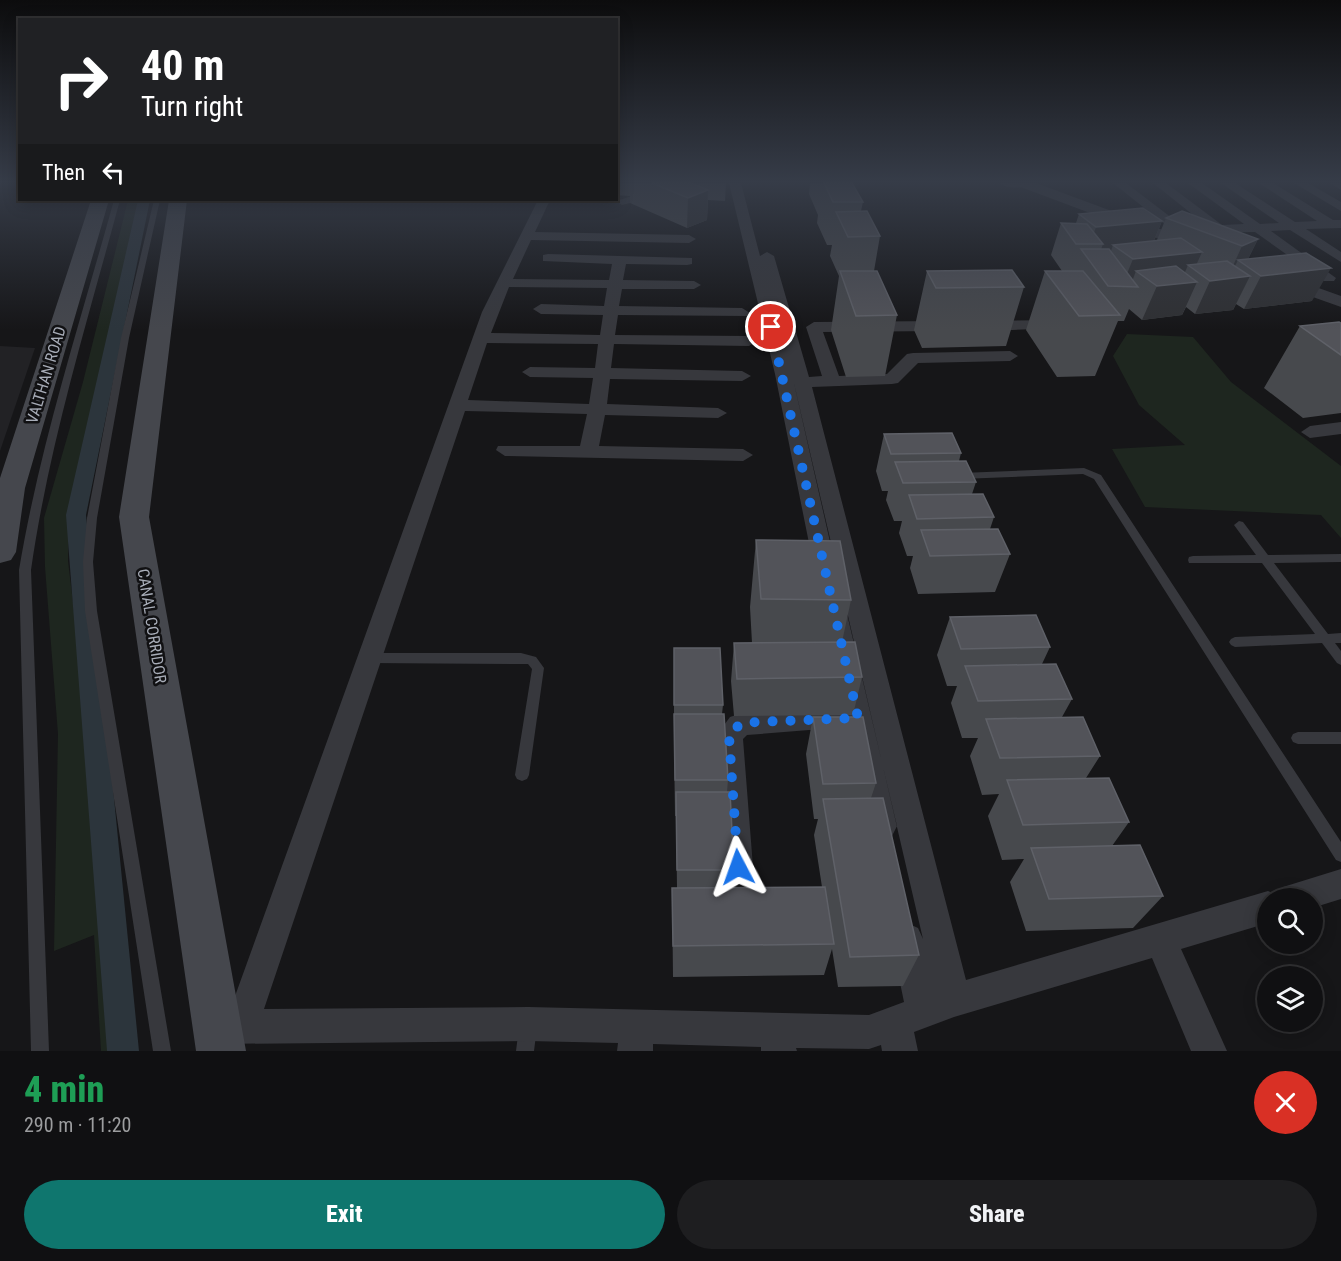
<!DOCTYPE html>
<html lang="en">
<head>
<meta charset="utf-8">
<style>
	body { margin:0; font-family:"Roboto Condensed",sans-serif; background:#1e1e20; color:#f1f3f6; height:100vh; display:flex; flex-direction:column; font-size:22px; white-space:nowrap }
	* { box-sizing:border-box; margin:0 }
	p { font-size:20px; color:#9c9d9f }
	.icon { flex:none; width:33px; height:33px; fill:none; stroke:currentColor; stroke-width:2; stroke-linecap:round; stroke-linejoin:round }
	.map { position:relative; height:1051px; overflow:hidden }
	.side { display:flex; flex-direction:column; background:#101012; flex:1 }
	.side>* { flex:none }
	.top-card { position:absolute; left:18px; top:18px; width:600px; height:183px; border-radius:0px; box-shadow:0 3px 15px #0003,0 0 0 2px #303032; background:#202124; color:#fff; overflow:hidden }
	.buttons { position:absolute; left:1257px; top:888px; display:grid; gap:12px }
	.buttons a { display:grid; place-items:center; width:66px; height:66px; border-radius:50%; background:#101012; box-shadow:0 3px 15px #0003,0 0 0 2px #303032; font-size:30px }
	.pin { position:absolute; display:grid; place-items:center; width:51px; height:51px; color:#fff; margin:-26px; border:3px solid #fff; border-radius:50%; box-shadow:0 2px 6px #0007 }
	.me { position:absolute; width:66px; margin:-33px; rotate:356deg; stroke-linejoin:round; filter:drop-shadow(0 0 4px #0008) }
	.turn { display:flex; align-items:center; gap:21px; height:126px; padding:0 24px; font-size:27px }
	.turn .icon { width:78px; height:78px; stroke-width:2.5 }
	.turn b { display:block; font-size:42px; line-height:51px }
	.then { display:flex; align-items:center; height:57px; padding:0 24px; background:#0003; gap:12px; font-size:22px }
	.round { display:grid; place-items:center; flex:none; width:63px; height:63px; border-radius:32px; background:#1e1e20 }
	.headline { display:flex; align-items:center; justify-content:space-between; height:102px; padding:0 24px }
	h1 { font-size:36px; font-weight:800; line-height:45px; color:#1e9e55 }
	.cta { display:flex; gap:12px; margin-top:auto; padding:12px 24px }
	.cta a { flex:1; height:69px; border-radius:36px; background:#0f766e; color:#fff; font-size:24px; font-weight:800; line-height:69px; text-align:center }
	.cta a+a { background:#1e1e20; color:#f1f3f6 }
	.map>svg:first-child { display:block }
	.built { fill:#222225 }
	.green { fill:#1e261f }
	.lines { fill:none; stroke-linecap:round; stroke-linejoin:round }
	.canal { fill:#2c353c; fill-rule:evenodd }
	.service { fill:#37383d; fill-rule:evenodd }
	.minor { fill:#37383d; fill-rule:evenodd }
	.tertiary { fill:#37383d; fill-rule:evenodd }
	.secondary { fill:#45474d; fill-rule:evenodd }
	.wall { fill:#47494d }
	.shaded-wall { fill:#2f3033 }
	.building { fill:#525359; stroke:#5f6168; stroke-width:1.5 }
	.route { stroke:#1a73e8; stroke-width:10; stroke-dasharray:0 18 }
	.labels { text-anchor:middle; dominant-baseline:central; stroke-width:5; stroke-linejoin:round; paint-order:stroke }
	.street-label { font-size:16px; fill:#a8adb8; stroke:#111113 }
</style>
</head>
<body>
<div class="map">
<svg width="1341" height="1051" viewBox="0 0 1341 1051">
	<rect width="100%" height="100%" fill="#161618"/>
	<path class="built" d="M0,346L35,348L0,451Z"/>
	<path class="green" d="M128,200H150L132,279L112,337L69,517L68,561L127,1051H101L94,935L54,951L58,734L45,567L44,518L83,382Z
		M1127,334L1193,337L1231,382L1341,466V538L1321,515L1145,507L1112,449L1185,445L1139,405L1113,356Z"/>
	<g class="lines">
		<path class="canal" d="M138,200H150L86,515L139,1051H107L66,515Z"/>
		<path class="service" d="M114,200H120C87,323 49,444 31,570L49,1051H31L19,570C40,444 80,323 114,200Z
			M154,200H160L129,338L97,518L93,562L97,611L171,1051H153L85,611L83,562L87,518L121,338Z
			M1084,468L1101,475L1341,842V862L1336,860L1094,479L1083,474L961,479L956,476L961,473Z
			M1239,521L1243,522L1268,555L1341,554V562L1274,563L1328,634L1341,633V643H1335L1341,651V665L1337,663L1322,643L1235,647L1231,645L1229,642L1231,639L1235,637L1315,634L1262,563H1189L1188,560L1189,557L1193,556L1256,555L1234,525Z
			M368,653H521L536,657L544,668L529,775L527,779L522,781L517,779L515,775L532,669L528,664L368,663L364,661L362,658L364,655Z
			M1298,732H1341V744H1298L1293,742L1291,738L1293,734Z
			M528,1018L534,1021L537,1027L534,1051H516L519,1027L522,1021Z"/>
		<path class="minor" d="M691,183H703L702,197L688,206L655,197L622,205L616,201L655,189L686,198L690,195Z
			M729,183H741L760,256L767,252L774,256L809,377L822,376L806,327L814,322L942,321L950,326L942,331L823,332L839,376L887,374L907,354L913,353L1010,351L1018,356L1010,361L918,363L898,383L892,384L812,387L966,980L1268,891L1279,896L1283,887L1341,869V899L1312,908V898H1268V923L1181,949L1227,1051H1191L1152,958L954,1017L914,1032L918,1051H882L881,1045L869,1049L796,1048L797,1051H761V1047L653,1044V1051H617L618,1043L528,1041L217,1044L205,1039L200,1027L205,1015L217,1010H230L482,312L538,200H550L535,232L689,235L696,239L689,243L531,240L513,279L609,280L612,264L543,261V255L548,254L692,258V264L687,265L626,264L623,280L694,281L701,285L694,289H622L619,306L742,308L750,313L747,316L618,315L615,335L749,336L757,341L749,346L614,344L611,368L742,371L751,376L742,381L610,379L607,404L718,408L727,413L718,418L605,415L599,446L743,449L753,455L743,461L505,456L496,450L498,446H580L587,414L465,411L264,1009L528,1007L869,1015L904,1002L891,939L896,928L907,923L918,928L923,939L793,379L836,568L833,574L825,576L817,574L814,568L775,374ZM509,287L607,288L604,306L541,304L533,309L541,314L603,315L600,335L491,333ZM487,343L598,344L595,368L530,367L522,372L530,377L593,378L589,404L468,400Z
			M1000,183H1031C1024,189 1007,189 1000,183Z
			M1113,183H1126L1189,231L1182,235L1177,234Z
			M1153,183H1166L1222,225L1244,224L1188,183H1202L1260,224L1279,223L1221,183H1235L1295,222L1317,221L1259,183H1273L1333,220H1341V228L1306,229L1341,252V262L1290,230L1271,231L1336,278L1334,281H1324L1255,232L1196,233V227L1207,226Z
			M1294,183H1308L1341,202V211Z
			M1330,183H1341V190Z
			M1053,320L1059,322L1061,325L1059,328L986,331L978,326L986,321Z
			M1341,422V434L1310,438L1301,432L1310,426Z
			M835,605L843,608L847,614L897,826L892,836L882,840L872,836L847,727L747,735L743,739L753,867L749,877L738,882L727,877L723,867L716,736L730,717L739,714L843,708L823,614L827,608Z"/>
		<path class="tertiary" d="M1016,183H1036L1198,243L1200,246L1198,249H1186L1018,186Z
			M1285,276L1341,296V307L1279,285L1276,281L1279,277Z"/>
		<path class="secondary" d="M91,200H109L25,488L16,552L11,560L0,563V478Z
			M169,200H187L149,517L246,1051H196L119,517Z"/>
	</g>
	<path class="wall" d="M616,183H693V184L699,186V183H726L725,201L708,200L707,220L687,228L630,203V196L616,195Z
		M810,183H852L863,202L861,211L880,236L874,271L897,315L885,376L846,377L831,330L839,276L830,256L832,245H827L817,223L818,215L809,194Z
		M1079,214L1162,221L1154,241L1157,240L1166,218L1258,239L1248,259L1312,301L1244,309L1236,304L1233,310L1195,314L1186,307L1182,315L1142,320L1129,309L1124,321H1118L1095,376L1057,377L1026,330L1045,271H1062L1051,255L1061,223H1076Z
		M927,271L1024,287L1006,346L922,348L914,330Z
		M1341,323V413L1303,418L1264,388L1300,326Z
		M884,434L961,453L959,461L976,482L972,494L994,517L990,529L1010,554L995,592L918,594L910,568L913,556H907L899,533L902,521H894L886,500L888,491H882L876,471Z
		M756,540L851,600L842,642L862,677L853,715L734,716L731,681L734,643H752L750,607Z
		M950,617L1050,647L1042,664L1072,699L1062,717L1100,756L1086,778L1129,822L1112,846L1163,896L1133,928L1026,931L1010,882L1024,859L1002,860L988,816L999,794L982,795L970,756L978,738H962L951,703L957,686H947L937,655Z
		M674,648L723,705L722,714L728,780L727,792L734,870L732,888L822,887L814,835L818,819H814L806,754L813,717L876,783L871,798L919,955L903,986L838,987L832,949L824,975L673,977L672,888H677L676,816H675L674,743Z"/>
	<path class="shaded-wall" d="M708,190L707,220L687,228L688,198Z
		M1162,221L1149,252L1113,245L1109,257L1098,258L1103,244H1090L1096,227Z
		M1258,239L1245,265L1238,260L1229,278L1250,276L1233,310L1195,314L1210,281L1227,279L1242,246Z
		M1202,252L1194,270L1188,265L1180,284L1197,282L1182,315L1142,320L1157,286L1136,271L1130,287L1122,286L1133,259Z
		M1331,268L1312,301L1244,309L1261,276Z"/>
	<path class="building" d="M652,183H691L708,190L688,198Z
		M824,183H852L863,202H833Z
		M1143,208L1162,221L1096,227L1079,214Z
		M867,211L880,236L848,237L836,212Z
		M1182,211L1258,239L1242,246L1166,218Z
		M1061,223L1087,224L1103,244H1076Z
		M1181,238L1202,252L1133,259L1113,245Z
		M1081,249H1109L1138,287L1108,286Z
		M1306,253L1331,268L1261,276L1238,260Z
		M1227,261L1250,276L1210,281L1188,265Z
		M1176,266L1197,282L1157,286L1136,271Z
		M1012,270L1024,287L936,288L927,271Z
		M840,271H877L897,315L856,316Z
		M1045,271H1083L1120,315L1079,316Z
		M1339,322L1341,323V355L1300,326Z
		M952,433L961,453L891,454L884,434Z
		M966,461L976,482L903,483L895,462Z
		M983,494L994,517L917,519L909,495Z
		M998,529L1010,554L930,556L921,530Z
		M756,540L840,541L851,600L761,599Z
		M1036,615L1050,647L961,649L950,617Z
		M855,642L862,677L737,679L734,643Z
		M674,648H720L723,705H674Z
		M1056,664L1072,699L978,701L965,666Z
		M674,714H724L728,780H675Z
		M813,717H863L876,783L823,784Z
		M1083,717L1100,756L1000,758L986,719Z
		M1109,778L1129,822L1023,825L1007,780Z
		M676,792H730L734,870H677Z
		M883,798L919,955L850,957L823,799Z
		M1140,845L1163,896L1049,899L1031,848Z
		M825,887L834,944L673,946L672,888Z"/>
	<linearGradient id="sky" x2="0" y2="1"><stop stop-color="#0c0c0d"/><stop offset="0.55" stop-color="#363c48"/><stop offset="1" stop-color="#363c48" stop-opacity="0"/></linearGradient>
	<rect width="1341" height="330" fill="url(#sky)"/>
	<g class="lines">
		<path class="route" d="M738,867L729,736L739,725L756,722L858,718L771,327"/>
	</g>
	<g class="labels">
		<g class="street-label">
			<text transform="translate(46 375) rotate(-73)">VALTHAN ROAD</text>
			<text transform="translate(152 626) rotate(81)">CANAL CORRIDOR</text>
		</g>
	</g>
</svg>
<div class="buttons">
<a><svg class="icon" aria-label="search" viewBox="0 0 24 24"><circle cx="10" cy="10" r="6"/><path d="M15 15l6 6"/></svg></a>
<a><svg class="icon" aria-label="layers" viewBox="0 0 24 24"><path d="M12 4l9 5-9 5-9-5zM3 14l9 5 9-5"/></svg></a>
</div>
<div class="pin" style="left:771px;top:327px;background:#d93025"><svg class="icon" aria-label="arrive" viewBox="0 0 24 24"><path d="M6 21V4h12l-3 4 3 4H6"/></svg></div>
<svg class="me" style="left:738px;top:867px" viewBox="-20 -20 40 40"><path d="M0-17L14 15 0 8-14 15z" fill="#1a73e8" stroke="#fff" stroke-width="4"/></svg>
<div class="top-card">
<div class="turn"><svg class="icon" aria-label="right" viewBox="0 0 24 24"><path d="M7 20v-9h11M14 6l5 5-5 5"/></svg><div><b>40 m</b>Turn right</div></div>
<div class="then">Then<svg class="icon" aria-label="left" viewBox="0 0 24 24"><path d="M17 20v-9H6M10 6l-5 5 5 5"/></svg></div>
</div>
</div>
<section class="side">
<div class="headline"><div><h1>4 min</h1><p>290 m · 11:20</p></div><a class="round" style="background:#d93025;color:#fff"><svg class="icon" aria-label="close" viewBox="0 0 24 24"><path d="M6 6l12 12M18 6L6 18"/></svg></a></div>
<div class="cta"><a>Exit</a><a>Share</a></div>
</section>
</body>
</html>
